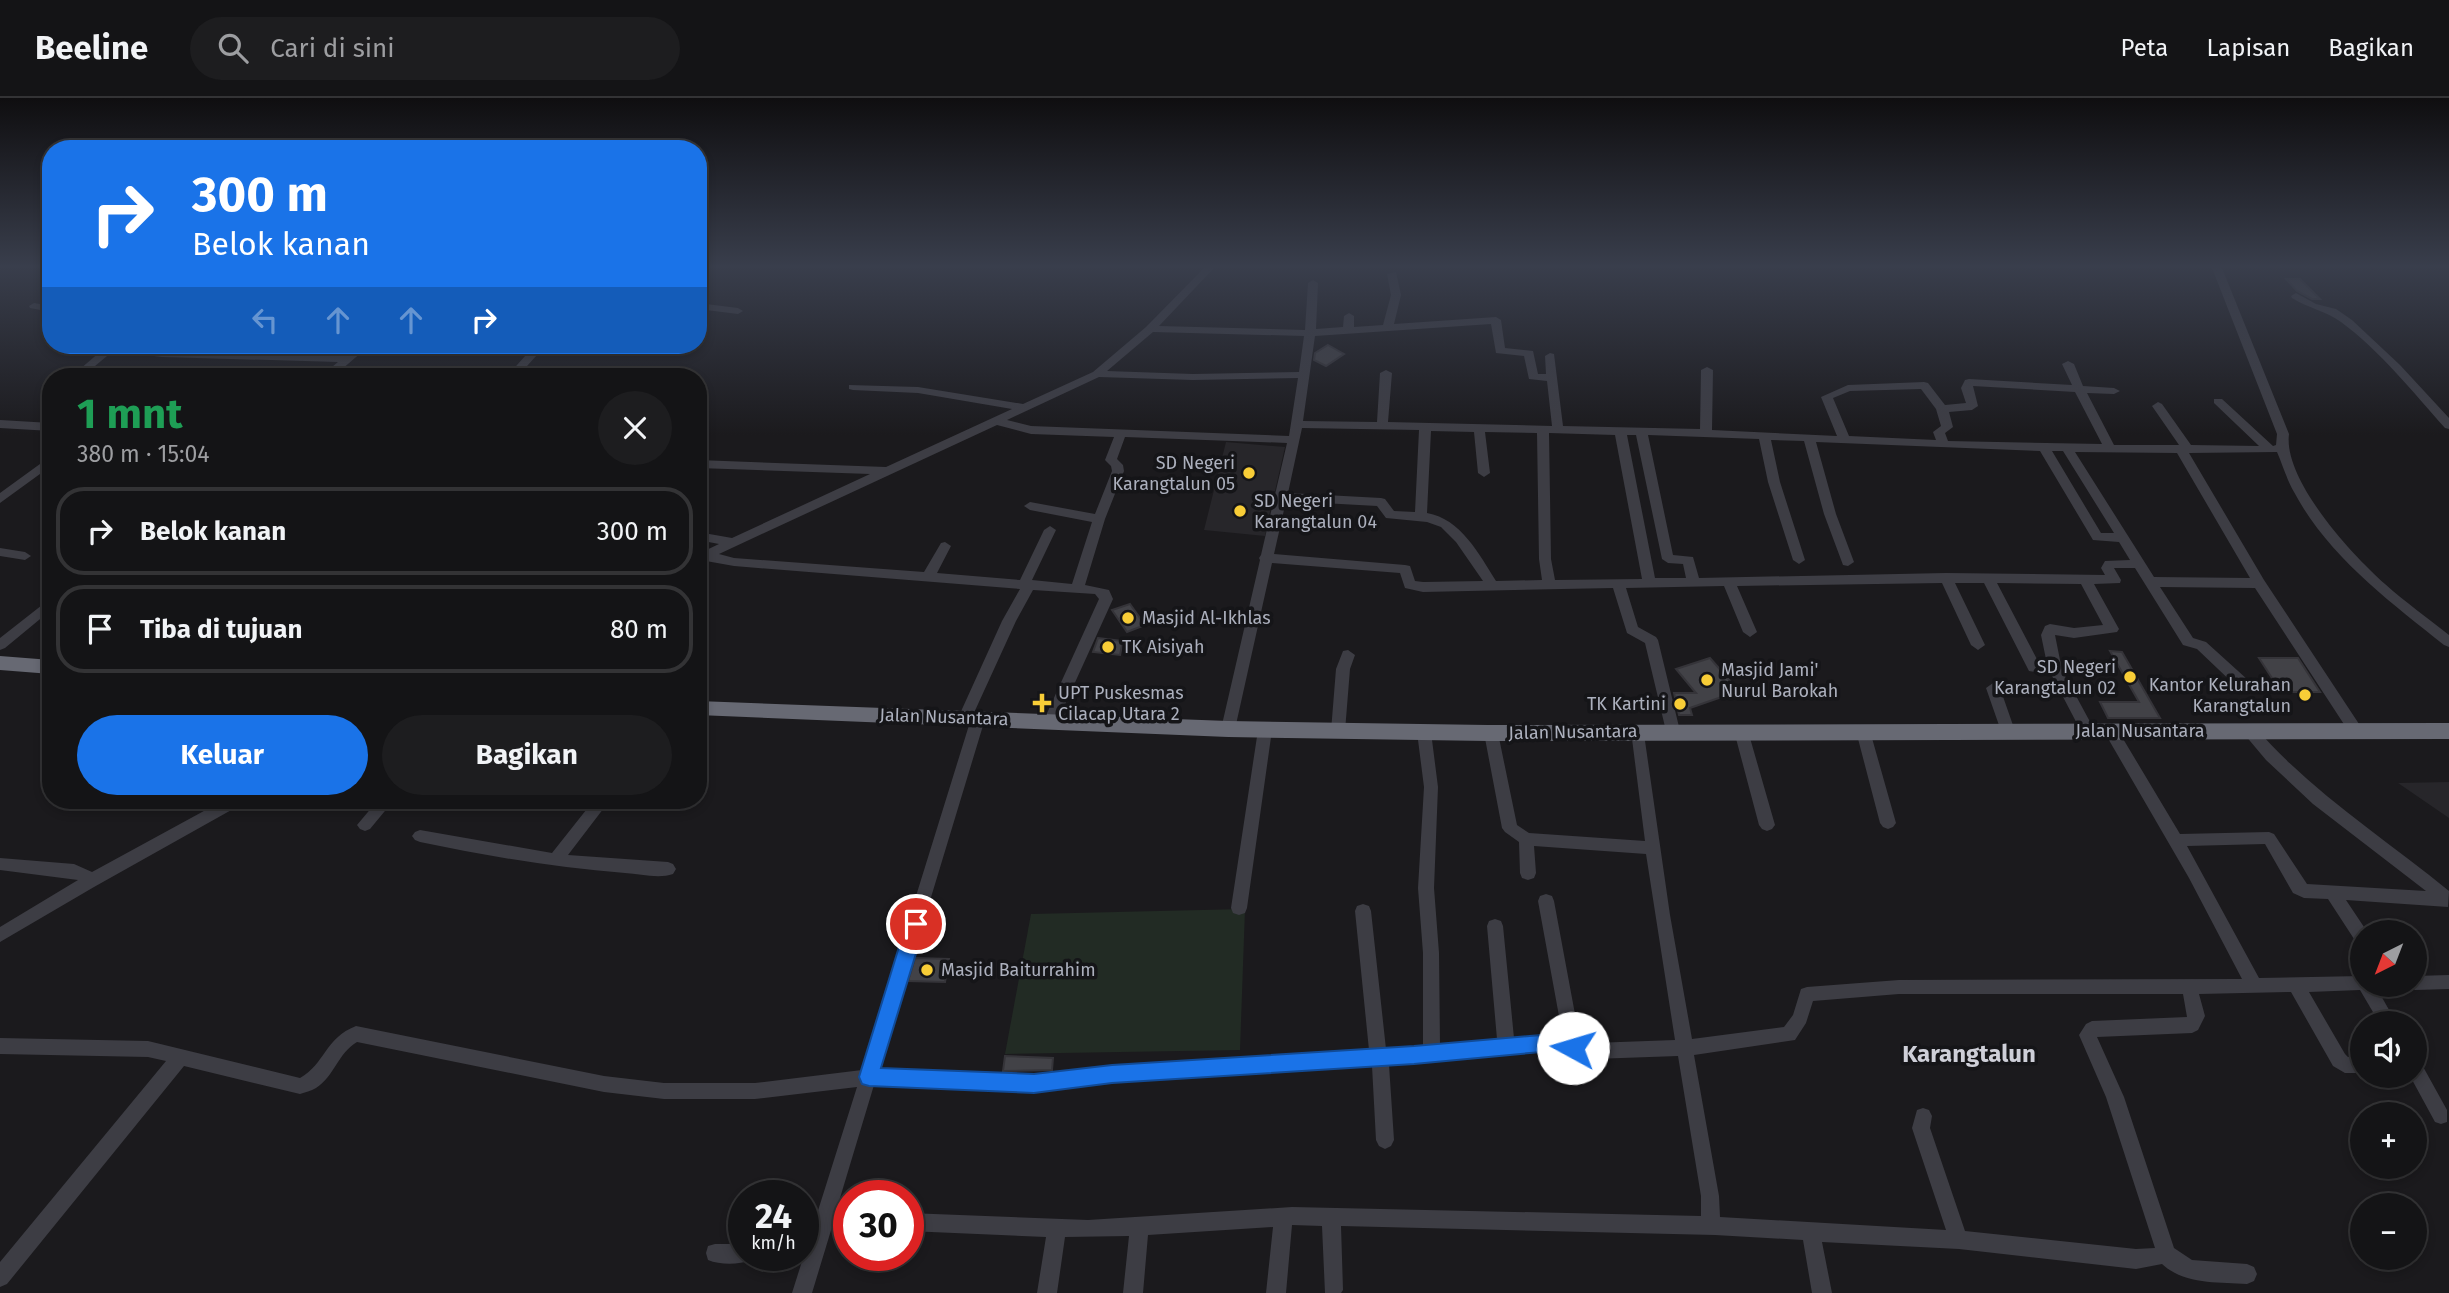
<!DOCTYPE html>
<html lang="id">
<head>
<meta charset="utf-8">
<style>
	body { margin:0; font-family:"Fira Sans",sans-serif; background:#1d1d1f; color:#f1f3f6; height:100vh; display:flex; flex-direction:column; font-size:26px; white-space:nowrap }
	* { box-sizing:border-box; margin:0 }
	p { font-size:23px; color:#9d9ea1 }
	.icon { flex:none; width:38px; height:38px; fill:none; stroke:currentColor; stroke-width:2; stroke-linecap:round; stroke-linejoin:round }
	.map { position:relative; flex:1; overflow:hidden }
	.panel { position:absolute; left:42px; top:270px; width:665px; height:441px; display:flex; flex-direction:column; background:#141416; border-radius:28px; box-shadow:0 4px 10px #0003,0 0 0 2px #333335 }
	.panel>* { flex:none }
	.hud { position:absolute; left:42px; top:42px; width:665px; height:214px; border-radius:28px; box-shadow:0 4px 10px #0003,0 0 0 2px #333335; background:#1a73e8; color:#fff; overflow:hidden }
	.needle { width:46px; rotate:222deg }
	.fabs { position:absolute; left:2350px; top:822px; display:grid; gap:14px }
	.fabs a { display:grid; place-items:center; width:77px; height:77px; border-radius:50%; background:#141416; box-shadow:0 4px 10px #0003,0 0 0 2px #333335; font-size:35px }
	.speed { position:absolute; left:728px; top:1082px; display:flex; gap:14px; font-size:35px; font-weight:700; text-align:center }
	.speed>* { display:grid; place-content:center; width:91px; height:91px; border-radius:50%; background:#141416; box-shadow:0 4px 10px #0003,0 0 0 2px #333335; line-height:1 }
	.speed small { font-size:18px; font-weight:400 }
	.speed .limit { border:10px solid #d22; background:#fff; color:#111 }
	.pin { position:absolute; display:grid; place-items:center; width:60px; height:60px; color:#fff; margin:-30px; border:4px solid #fff; border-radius:50%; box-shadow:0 2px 7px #0007 }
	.me { position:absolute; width:77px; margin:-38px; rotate:276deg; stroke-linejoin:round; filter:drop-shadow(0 0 5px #0008) }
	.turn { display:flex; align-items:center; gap:24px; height:147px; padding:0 35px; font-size:32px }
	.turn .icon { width:91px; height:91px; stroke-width:2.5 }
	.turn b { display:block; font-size:49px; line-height:60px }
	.lanes { display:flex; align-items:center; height:66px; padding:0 35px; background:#0003; justify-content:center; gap:35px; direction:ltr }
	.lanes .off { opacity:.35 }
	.round { display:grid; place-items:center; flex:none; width:74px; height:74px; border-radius:37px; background:#1d1d1f }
	.head { display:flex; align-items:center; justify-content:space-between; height:119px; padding:0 35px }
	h1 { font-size:42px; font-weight:700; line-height:52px; color:#1e9e55 }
	.button { display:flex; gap:14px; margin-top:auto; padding:14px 35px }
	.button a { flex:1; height:80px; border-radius:42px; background:#1a73e8; color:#fff; font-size:28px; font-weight:700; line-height:80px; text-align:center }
	.button a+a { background:#1d1d1f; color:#f1f3f6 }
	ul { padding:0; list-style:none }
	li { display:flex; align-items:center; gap:21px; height:88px; margin:0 14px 10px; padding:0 21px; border:4px solid #333335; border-radius:28px }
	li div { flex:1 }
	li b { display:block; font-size:26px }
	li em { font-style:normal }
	header { display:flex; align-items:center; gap:42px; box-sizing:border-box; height:98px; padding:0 35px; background:#141416; border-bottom:2px solid #333335 }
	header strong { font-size:33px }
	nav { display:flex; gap:38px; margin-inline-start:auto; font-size:24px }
	.search { width:490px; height:63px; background:#1d1d1f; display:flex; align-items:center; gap:18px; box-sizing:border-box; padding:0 24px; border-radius:38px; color:#9d9ea1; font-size:26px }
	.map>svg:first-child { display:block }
	.built { fill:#27262a }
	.green { fill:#222b24 }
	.building { fill:#424247; stroke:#353439; stroke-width:2 }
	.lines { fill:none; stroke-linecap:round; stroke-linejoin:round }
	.minor { fill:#3d3d44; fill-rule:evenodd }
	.highway { fill:#676973; fill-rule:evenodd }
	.route { fill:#1a73e8; stroke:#114b97; stroke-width:2 }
	.poi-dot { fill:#f8cd37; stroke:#151518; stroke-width:2.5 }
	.labels { text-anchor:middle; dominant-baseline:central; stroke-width:7; stroke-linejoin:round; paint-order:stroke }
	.poi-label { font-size:18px; fill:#acb0bd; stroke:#151518; text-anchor:start }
	.street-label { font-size:18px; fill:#acb0bd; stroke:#151518 }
	.near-quarter-label { font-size:24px; font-weight:bold; fill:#cecfd8; stroke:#151518 }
</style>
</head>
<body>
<header>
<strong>Beeline</strong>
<div class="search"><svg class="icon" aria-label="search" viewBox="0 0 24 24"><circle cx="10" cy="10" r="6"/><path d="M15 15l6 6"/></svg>Cari di sini</div>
<nav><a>Peta</a><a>Lapisan</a><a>Bagikan</a></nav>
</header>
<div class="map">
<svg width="2449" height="1195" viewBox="0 0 2449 1195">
	<rect width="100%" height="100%" fill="#1b1a1d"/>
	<path class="built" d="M1226,344L1285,349L1275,393L1265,392L1274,394L1265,438L1204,432Z
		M2449,684V720L2398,685Z"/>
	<path class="green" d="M1245,811L1240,952L1005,956L1031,816Z"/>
	<path class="building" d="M2286,181H2300L2320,201H2312L2297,193Z
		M1328,247L1344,256L1326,268L1314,262L1315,255Z
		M1130,506L1145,527L1127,534L1112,512Z
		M1098,540L1123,543L1120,557L1093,554Z
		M2110,553L2122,554L2160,620H2108L2100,604H2139Z
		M1710,560L1739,593L1690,610L1692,617H1679L1674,595H1696L1676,571Z
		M2259,560H2298L2320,594H2281Z
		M915,860L949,861L945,884L908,883Z
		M1005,958L1053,960L1052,972L1003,973Z"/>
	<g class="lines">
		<path class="minor" d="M1204,170H1214L1159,228L1305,232L1308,185L1313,182L1318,185L1316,231L1343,229L1344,218L1349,215L1354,218V229L1383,227L1391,197L1387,176L1396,174L1401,197L1394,226L1496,219L1501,222L1505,250L1533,253L1538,276H1546L1545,258L1550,255L1554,256L1563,328L1700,331L1701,272L1707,269L1713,272L1712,332L1837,338L1821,299L1848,287L1924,284L1928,285L1945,307L1966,305L1961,290L1965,282L1969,281L2072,287L2062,266L2068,263L2074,266L2083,288L2114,290L2120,293L2114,296L2087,295L2114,347H2179L2152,308L2158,304L2162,306L2191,347L2259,348L2214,305V301H2222L2273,348L2276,347L2277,336L2212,170H2222L2289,336C2283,382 2352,457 2385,486C2405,504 2428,520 2449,537V549L2444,547C2389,503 2328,458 2294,394C2287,382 2283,368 2277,354L2189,355L2264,482L2361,629L2363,633L2361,637H2351L2255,490L2160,489L2193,540L2206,544L2248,582L2250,586L2243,591L2238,590L2197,551L2183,547L2135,470H2114L2121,482L2120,485L2094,486L2119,531L2117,534L2074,540L2055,537L2062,572L2095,633L2093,637H2083L2051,576L2029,573L1984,485H1955L1985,547L1978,552L1971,547L1942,485L1737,488L1757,534L1750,539L1743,534L1724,488L1626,490L1638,529L1656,539L1658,542L1680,633L1678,637H1668L1666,633L1645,545L1627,535L1613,490L1423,494L1405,490L1400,475L1272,465L1235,631L1233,635H1223L1221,631L1260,462L1259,460L1261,457L1287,345L1125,339L1117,361L1123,367L1124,373L1105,421L1085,487L1109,492L1113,501L1057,624L1055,628H1045L1043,624L1099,501L1095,496L1033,492L1016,523L973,617H983L985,621L879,971L1034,977L1112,968L1369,952L1355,813L1357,808L1363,806L1369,808L1371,813L1386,951L1423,948V855L1418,790L1424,689L1417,634L1419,630H1429L1431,634L1438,689L1434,790L1439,855L1440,947L1497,941L1487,828L1489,823L1495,821L1501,823L1503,828L1514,940L1541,937L1563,940L1538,803L1540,798L1546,796L1552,798L1554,803L1580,943L1593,945L1675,942L1646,756L1534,748L1536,775L1534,780L1528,782L1522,780L1520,775L1519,744L1505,734L1502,730L1484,635L1486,631H1496L1498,635L1517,727L1529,735L1645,743L1631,633L1633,629H1643L1670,817L1692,941L1784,929L1793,917L1801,891L1807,889L1899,882L2242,881L2189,780L2106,637L2104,633L2106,629H2116L2180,736L2269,734L2274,736L2307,786L2426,793L2313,706L2266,662L2245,637L2243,633L2245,629H2255C2311,694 2383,739 2449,793L2448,809L2346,802L2368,835H2362V846L2356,844L2328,801L2304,800L2293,795L2265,746L2187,748L2259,880L2362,878V887H2375L2397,926H2380L2360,892L2309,894L2345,956L2348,959H2362V975H2345L2333,968L2291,894L2199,896L2205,918L2198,932L2192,935L2097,939L2124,999L2174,1150L2192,1162L2247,1166L2254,1169L2257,1176L2254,1183L2247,1186C2218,1184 2185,1187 2162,1166L2136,1171L1959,1151L1822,1144L1832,1195H1812L1803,1142L1715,1137L1341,1128L1343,1192L1341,1195H1325L1322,1128L1292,1127L1286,1195H1266L1273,1129L1148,1137L1143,1195H1123L1129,1138L1065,1139L1057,1195H1037L1046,1139L908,1133V1115L1088,1122L1292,1109L1701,1118V1098L1678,958L1593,961L1541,953L1389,967L1394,1042L1391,1048L1385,1051L1379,1048L1376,1042L1372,968L1112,984L1034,993L874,987L837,1110L849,1111V1129H832L812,1195H792L857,989L755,1001H664L604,994L357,944C338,955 334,979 316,990C311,993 305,994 300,996L184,968L7,1186L0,1189V1164L166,963L148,959L0,956V940L148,943L300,980C325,966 325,940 356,928L604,978L664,985H755L862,972L970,624H960L958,620L1002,523L1020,491L734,468L706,463L698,465V456L719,446L698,442V434L732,440L870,376L698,370V362L886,369L1012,311L918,295L853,292L849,291V287L918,289L1023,306L1093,274L1146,229ZM1491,226L1496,255L1524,258L1529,281L1547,283L1552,328L1388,324L1392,275L1386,272L1380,275L1377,324L1303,323L1315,238ZM1153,234L1304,238L1299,274L1193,276L1107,273ZM1099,279L1193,282L1298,280L1289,338L1031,328L1007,322ZM1973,288L2075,294L2102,346L1948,343L1945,335L1953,329L1949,314L1972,312L1978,308ZM1921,291L1936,311L1941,328L1933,334L1936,342L1849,338L1833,300L1850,293ZM997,327L1031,336L1114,339L1105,362L1111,368L1112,373L1095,416L1030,404L1024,408L1030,412L1092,424L1072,486L1032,482L1056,432L1050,428L1044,432L1020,482L937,475L951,448L945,444L941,445L924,474L734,460L719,456ZM1302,330L1419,332L1415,414L1394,413L1385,401L1381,400L1288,395ZM1431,333L1474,334L1478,375L1484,379L1490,375L1485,334L1537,335L1539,461L1542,482L1496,483C1479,456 1461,421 1427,415ZM1549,335L1615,337L1642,481L1555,482L1551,461ZM1627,337H1636L1662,461L1668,465L1683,466L1686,480H1655ZM1648,337L1759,341L1768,384L1793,462L1799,466L1805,462L1780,384L1771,342L1804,343L1824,416L1843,467L1848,468L1854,464L1836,416L1816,344L2040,353L2093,442L2119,444L2130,462L2105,463L2101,470L2105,477L1946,475L1699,480L1693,459L1673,457ZM2052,353H2063L2114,435H2101ZM2075,354L2177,355L2250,480L2154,479ZM1286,403L1377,408L1386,420L1427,424L1441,429L1456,444L1483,483L1423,484L1415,483L1410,468L1405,467L1274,456ZM1997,485L2081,486L2103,527L2074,530L2050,526L2045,528L2041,537L2047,566L2039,565ZM1899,896H2183L2187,919L2092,923L2086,926L2079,937L2106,999L2155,1150L2136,1151L1965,1133L1930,1030L1932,1018L1929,1012L1923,1010L1917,1012L1912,1030L1946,1132L1720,1119L1719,1098L1694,957L1795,942L1806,925L1813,903Z
			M2296,195L2316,206L2336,211L2352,222L2400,267L2449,320V331L2445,330C2413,294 2379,252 2341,224C2326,213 2308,210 2292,200L2291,198Z
			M34,205L51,208V214L30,210L29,208Z
			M698,205L738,210L743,213L738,216L698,211Z
			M108,247L162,253L311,258L346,257L359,247H370L334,278H321L338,264L162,259L113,253L83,278H72Z
			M535,247H546L518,278H507Z
			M155,271L161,274L157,278H145Z
			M0,322L51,325V333L0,330Z
			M51,358V368L0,405V395Z
			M0,450L25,454L31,458L25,462L0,458Z
			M51,500V512L5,550L0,552V540Z
			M1348,552L1355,557L1350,571L1345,633L1343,637H1333L1331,633L1336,571L1343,553Z
			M1993,585L2000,590L2015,633L2013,637H2003L2001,633L1986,590Z
			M1265,626L1270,628L1272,632L1247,810L1245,815L1239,817L1233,815L1231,810L1258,632L1260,628Z
			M1741,627L1746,629L1748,633L1775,727L1772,731L1767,733L1762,731L1759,727L1734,633L1736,629Z
			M1863,627L1868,629L1870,633L1896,725L1893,729L1888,731L1883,729L1880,725L1856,633L1858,629Z
			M224,702H244L242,706L94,789L0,844V829L78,782L0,772V760L74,766L92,774Z
			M378,702H394L370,731L365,733L360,731L357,727Z
			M594,702H610L568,757L668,764L673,766L676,771L673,776C659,781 640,776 625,775C556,770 488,758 420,744L415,742L412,738L415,734L420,732L552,755Z
			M2449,877V891L2415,892L2408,887H2415V878Z
			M2415,963L2421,965L2447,1012V1024L2441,1026L2435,1024L2410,978H2415Z
			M715,1146H744V1157H753L751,1162C739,1167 720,1167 708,1162L706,1155L708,1148Z"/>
		<path class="highway" d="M0,558L51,562V576L0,572Z
			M698,603L1228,623L1488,627L2449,625V641L1488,643L1228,639L698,617Z"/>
	</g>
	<linearGradient id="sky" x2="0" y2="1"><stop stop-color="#0f0e10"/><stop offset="0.5" stop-color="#393e4c"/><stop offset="1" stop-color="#393e4c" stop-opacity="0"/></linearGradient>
	<rect width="2449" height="337" fill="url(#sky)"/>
	<path class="route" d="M916,818L922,820L925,826L881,970L1034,976L1112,967L1414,948L1541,937L1579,943L1582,950L1579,956L1573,959L1541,954L1414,966L1112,985L1034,995L869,988L862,986L859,979L906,826L909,820Z"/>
	<g class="poi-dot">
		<circle cx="1249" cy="375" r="7"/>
		<circle cx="1240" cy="413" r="7"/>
		<circle cx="1128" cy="520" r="7"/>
		<circle cx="1108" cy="549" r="7"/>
		<circle cx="2130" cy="579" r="7"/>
		<circle cx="1707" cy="582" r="7"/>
		<circle cx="2305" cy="597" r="7"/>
		<path d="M1038.5 594.5h7v7h7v7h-7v7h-7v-7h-7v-7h7z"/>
		<circle cx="1680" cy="606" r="7"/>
		<circle cx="927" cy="872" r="7"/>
	</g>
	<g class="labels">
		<g class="poi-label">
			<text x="1235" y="365" text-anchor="end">SD Negeri<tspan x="1235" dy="21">Karangtalun 05</tspan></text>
			<text x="1254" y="403">SD Negeri<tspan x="1254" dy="21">Karangtalun 04</tspan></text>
			<text x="1142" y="520">Masjid Al-Ikhlas</text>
			<text x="1122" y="549">TK Aisiyah</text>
			<text x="2116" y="569" text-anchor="end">SD Negeri<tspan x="2116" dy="21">Karangtalun 02</tspan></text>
			<text x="1721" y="572">Masjid Jami'<tspan x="1721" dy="21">Nurul Barokah</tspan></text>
			<text x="2291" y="587" text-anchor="end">Kantor Kelurahan<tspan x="2291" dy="21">Karangtalun</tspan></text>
			<text x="1058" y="595">UPT Puskesmas<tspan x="1058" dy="21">Cilacap Utara 2</tspan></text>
			<text x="1666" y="606" text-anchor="end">TK Kartini</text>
			<text x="941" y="872">Masjid Baiturrahim</text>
		</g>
		<g class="street-label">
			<text transform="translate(944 619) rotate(2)">Jalan Nusantara</text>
			<text x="2140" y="633">Jalan Nusantara</text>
			<text transform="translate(1573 634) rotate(-1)">Jalan Nusantara</text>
		</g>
		<g class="near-quarter-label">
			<text x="1969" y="956">Karangtalun</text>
		</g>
	</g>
</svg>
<div class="fabs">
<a><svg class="needle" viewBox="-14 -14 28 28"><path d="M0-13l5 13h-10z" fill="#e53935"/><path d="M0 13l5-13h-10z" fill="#9d9ea1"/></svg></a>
<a><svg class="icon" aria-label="sound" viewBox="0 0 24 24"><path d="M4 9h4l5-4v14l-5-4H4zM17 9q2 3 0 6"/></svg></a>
<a>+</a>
<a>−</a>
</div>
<div class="speed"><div>24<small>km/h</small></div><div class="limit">30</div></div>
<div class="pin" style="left:916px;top:826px;background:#d93025"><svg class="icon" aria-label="arrive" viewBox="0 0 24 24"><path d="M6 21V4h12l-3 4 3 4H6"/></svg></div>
<svg class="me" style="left:1573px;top:950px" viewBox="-20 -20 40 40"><circle r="19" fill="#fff"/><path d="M0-13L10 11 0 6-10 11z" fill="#1a73e8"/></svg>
<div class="hud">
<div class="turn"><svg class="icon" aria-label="right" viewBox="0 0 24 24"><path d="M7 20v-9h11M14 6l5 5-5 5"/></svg><div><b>300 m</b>Belok kanan</div></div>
<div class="lanes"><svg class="icon off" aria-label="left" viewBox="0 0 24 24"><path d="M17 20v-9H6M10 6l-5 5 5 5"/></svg><svg class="icon off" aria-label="ahead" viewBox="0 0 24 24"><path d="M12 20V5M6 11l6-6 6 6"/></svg><svg class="icon off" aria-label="ahead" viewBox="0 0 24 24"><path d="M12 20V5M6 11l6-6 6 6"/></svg><svg class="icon" aria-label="right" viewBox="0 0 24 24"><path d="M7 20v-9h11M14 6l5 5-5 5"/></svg></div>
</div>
<section class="panel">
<div class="head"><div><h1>1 mnt</h1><p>380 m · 15:04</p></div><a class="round"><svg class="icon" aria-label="close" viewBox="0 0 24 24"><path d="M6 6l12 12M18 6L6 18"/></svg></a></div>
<ul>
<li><svg class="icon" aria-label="right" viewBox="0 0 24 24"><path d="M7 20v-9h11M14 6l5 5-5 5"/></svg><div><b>Belok kanan</b></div><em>300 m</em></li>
<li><svg class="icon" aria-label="arrive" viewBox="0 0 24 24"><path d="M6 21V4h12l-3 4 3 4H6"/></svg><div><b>Tiba di tujuan</b></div><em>80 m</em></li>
</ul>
<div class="button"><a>Keluar</a><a>Bagikan</a></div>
</section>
</div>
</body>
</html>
